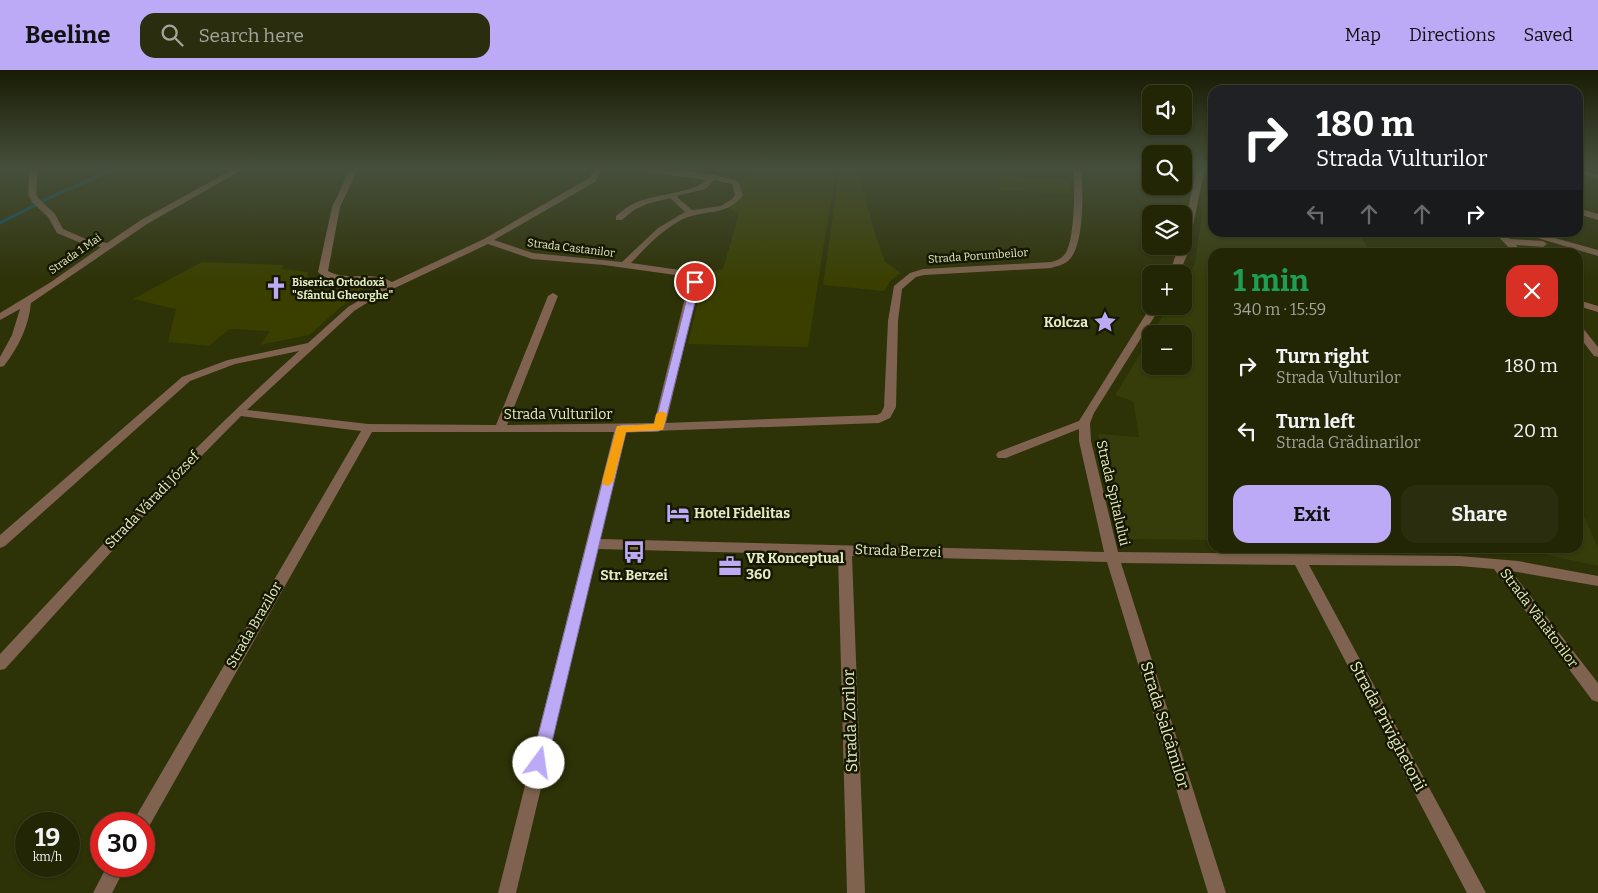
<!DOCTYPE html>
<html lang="en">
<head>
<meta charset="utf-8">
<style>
	body { margin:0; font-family:Bitter,serif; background:#2a2e0f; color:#f1f3f6; height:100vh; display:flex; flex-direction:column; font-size:19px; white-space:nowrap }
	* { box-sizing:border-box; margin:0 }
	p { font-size:16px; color:#a2a59a }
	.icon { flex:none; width:28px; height:28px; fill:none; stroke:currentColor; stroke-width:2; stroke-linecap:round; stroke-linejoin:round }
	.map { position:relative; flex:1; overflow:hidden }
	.details { position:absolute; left:1208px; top:178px; width:375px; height:305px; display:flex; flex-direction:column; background:#222605; border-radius:15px; box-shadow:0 1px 4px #0004,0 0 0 1px #3f4327 }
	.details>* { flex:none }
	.top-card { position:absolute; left:1208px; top:15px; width:375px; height:152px; border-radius:15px; box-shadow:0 1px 4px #0004,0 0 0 1px #3f4327; background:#202124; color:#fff; overflow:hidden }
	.buttons { position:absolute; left:1142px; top:15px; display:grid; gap:10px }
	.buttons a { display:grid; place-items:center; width:50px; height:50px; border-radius:10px; background:#222605; box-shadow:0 1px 4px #0004,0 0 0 1px #3f4327; font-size:25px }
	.speed { position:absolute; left:15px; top:742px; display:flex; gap:10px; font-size:25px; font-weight:700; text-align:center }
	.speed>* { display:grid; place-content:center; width:65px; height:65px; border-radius:50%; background:#222605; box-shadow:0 1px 4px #0004,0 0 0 1px #3f4327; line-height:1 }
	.speed small { font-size:12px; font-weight:400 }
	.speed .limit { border:8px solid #d22; background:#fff; color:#111 }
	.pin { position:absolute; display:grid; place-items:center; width:42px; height:42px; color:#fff; margin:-21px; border:2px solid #fff; border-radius:50%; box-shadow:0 1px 5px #0007 }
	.me { position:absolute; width:55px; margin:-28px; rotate:14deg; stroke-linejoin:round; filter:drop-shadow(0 0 4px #0008) }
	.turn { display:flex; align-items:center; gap:18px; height:105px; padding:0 25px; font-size:22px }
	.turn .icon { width:65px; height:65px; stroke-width:2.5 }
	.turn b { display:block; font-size:35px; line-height:42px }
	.lanes { display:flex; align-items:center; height:48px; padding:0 25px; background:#0003; justify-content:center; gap:25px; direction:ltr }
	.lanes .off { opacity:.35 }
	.round { display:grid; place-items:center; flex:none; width:52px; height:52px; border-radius:15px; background:#2a2e0f }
	.overview { display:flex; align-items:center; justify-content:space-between; height:85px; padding:0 25px }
	h1 { font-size:30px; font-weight:700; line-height:38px; color:#1e9e55 }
	.primary-button { display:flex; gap:10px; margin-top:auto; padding:10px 25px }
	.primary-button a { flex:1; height:58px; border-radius:15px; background:#bcaaf6; color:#111; font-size:20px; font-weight:700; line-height:58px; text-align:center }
	.primary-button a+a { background:#2a2e0f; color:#f1f3f6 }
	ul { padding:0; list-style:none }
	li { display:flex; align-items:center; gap:15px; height:65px; padding:0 25px }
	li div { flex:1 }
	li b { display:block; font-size:19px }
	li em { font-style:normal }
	header { display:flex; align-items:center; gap:30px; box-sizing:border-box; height:70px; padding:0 25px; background:#bcaaf6; color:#111 }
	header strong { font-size:24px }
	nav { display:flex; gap:28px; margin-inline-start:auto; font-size:18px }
	.search { width:350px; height:45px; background:#2a2e0f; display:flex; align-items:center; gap:12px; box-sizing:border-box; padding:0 18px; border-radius:15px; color:#a2a59a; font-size:19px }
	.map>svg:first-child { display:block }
	.built { fill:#373c0b }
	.green { fill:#3a3f00 }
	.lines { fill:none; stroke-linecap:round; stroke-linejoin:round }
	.stream { stroke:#085475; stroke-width:3 }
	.minor { fill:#7f6350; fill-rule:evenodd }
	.route { fill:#bcaaf6; stroke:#7a6ea0 }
	.slow { fill:#f59e0b }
	.labels { text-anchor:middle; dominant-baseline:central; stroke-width:5; stroke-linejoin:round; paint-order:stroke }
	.far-street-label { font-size:11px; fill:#e5ebc4; stroke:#161900 }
	.far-poi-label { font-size:11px; font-weight:bold; fill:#e5ebc4; stroke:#161900; text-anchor:start }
	.poi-label { font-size:14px; font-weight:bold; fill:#e5ebc4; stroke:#161900; text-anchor:start }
	.street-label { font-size:14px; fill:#e5ebc4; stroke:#161900 }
	.near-street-label { font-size:16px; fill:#e5ebc4; stroke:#161900 }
</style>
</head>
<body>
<header>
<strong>Beeline</strong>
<div class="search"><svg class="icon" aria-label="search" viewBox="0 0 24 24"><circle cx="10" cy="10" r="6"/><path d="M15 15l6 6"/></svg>Search here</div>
<nav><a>Map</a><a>Directions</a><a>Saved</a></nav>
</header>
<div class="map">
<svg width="1598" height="823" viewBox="0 0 1598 823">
	<rect width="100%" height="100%" fill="#2e3207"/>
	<path class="built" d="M1205,123L1212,124V162L1360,163L1369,182H1212V470L1119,469L1098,364L1139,367L1133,331L1115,325L1151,266V296H1184V264H1152L1169,236H1184V213L1195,193Z
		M1578,432L1598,478V496L1516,478H1578Z"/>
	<path class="green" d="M838,97C825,157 818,217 808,277L688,274L704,206L706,202L723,199L739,144L725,136L739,125L735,113L757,98Z
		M840,97H855L860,106L875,164L885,192L901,203L891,210L884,221L823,215Z
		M999,106L1068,110L1070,124L1000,120Z
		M202,192L283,195L282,199L308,202L306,223L332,220L335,210L361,212L363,213V218L309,265L260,275L270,261L229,259L209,276L168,272L176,239L133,229Z"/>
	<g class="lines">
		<path class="stream" d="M0,153L57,124L121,97"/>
		<path class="minor" d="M30,97H38L36,124L39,129L55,144L63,159L86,169L107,173L141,150L237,97H247L147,154L31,233C29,256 18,278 4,296L0,297V287L12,265L20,239L0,250V243L51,212L101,177L81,173L57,163L48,147L32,132L28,124Z
			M351,97H359L340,137L328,201C347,212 372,200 392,212L484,169L589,108L596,97H604L595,112L494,170L533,183L622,192L658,158L685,142L670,128L647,134L634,140L622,150H616V146C624,139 632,133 643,130C657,125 698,121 706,110L629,99L625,97C662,97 702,100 738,111L743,125C728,147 702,139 681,150C661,161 646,177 631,193L694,202L699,205L700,211L666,353L877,345L881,343L884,337L888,251L894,216L910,203L923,199L1051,192C1056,191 1061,189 1065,184C1075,170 1075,116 1073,97H1081C1083,118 1085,175 1069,190C1064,195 1057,196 1051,198L924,205L916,207L902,219L898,251L896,337L890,348L879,353L626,362L600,469L1104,482L1079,371V359L1006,388H998L996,385L998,382L1079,351L1151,236H1161L1094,343L1090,353L1091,371L1118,482L1460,486L1518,491L1598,506V516L1511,501L1598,613V632L1592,630L1494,499L1460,496L1309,495L1486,823H1467L1295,495L1121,493L1226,823H1208L1107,492L852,486L865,823H847L838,485L598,479L516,823H498L614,362H372L147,760L144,761V754H132L135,748L361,361L241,346L161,427L5,599L0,600V584C97,480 193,376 299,281L235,294L190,311L5,476L0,478V465L182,307L228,290L308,273L348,237L384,216C365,204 336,220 318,202L332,137ZM714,110L732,114L735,125L732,129L721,136L692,140L678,128L677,126L680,125L706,119ZM488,174L532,189L604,195L690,207L654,353L507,355L558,226L553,223L548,226L496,355L368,354L247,340L354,241L378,226Z
			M1197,97H1205L1187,185L1179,204H1169L1179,176H1184V157Z
			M1578,100L1598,104V108L1578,104Z
			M1578,138L1598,144V150L1578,144Z
			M1494,162H1503L1510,169L1543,171L1547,174L1543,177L1516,175L1522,182H1513Z
			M1517,162H1533L1598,180V186Z
			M1578,230L1598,236V242L1578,236Z
			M1578,256L1582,257L1598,277V287L1594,286L1578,265Z
			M107,796H126L112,823H93Z"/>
	</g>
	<linearGradient id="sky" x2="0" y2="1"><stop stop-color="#191c04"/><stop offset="0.46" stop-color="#464f3c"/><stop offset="1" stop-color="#464f3c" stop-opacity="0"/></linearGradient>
	<rect width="1598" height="212" fill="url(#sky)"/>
	<path class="route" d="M695,209L700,212L664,357L659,361L626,362L547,693L545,698L539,700L534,698L531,693L616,358L621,355L655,354L691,212Z"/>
	<path class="slow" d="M662,341L667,344L663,360L626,362L613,412L608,416L604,415L602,412L617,356L654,354L656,344Z"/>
	<defs>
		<symbol id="church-bare" viewBox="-9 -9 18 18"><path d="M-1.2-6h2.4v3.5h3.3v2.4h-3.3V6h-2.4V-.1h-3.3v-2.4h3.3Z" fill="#bcaaf6" stroke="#161900" stroke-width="2.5" paint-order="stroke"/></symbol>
		<symbol id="sight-bare" viewBox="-9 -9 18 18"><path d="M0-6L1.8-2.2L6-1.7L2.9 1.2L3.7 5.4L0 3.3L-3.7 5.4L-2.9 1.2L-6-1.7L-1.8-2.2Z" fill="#bcaaf6" stroke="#161900" stroke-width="2.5" paint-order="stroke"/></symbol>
		<symbol id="hotel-bare" viewBox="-9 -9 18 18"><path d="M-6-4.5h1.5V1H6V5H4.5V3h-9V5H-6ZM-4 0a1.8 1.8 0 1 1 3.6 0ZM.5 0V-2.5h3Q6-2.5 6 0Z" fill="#bcaaf6" stroke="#161900" stroke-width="2.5" paint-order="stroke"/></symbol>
		<symbol id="bus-bare" viewBox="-9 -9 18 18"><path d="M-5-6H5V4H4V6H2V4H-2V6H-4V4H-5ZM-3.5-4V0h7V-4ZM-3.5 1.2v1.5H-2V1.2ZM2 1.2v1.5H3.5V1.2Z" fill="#bcaaf6" stroke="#161900" stroke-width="2.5" paint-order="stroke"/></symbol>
		<symbol id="office-bare" viewBox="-9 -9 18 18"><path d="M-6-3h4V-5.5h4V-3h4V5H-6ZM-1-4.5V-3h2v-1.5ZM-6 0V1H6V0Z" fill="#bcaaf6" stroke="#161900" stroke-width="2.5" paint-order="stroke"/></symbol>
	</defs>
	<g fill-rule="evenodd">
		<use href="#church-bare" x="260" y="202" width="32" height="32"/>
		<use href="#sight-bare" x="1089" y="236" width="32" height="32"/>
		<use href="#hotel-bare" x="662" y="427" width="32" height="32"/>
		<use href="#bus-bare" x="618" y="466" width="32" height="32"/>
		<use href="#office-bare" x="714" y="480" width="32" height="32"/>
	</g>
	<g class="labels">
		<g class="far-street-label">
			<text transform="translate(571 178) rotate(7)">Strada Castanilor</text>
			<text transform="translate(75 184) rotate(-35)">Strada 1 Mai</text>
			<text transform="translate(978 186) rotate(-4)">Strada Porumbeilor</text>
		</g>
		<g class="far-poi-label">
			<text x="292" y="212">Biserica Ortodoxă<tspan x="292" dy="13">"Sfântul Gheorghe"</tspan></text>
		</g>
		<g class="poi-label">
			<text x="1088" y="252" text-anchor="end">Kolcza</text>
			<text x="694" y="443">Hotel Fidelitas</text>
			<text x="746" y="488">VR Konceptual<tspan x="746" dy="16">360</tspan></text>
			<text x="634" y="505" text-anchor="middle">Str. Berzei</text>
		</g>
		<g class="street-label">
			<text x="558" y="344">Strada Vulturilor</text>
			<text transform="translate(1113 423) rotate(77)">Strada Spitalului</text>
			<text transform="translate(152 430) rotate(-46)">Strada Váradi József</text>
			<text transform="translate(898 481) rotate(2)">Strada Berzei</text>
			<text transform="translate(1539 548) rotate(53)">Strada Vânătorilor</text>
			<text transform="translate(254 555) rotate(-60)">Strada Brazilor</text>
		</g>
		<g class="near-street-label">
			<text transform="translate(850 651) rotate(-92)">Strada Zorilor</text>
			<text transform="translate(1165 655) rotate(73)">Strada Salcâmilor</text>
			<text transform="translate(1388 656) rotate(62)">Strada Privighetorii</text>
		</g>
	</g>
</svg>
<div class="buttons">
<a><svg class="icon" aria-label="sound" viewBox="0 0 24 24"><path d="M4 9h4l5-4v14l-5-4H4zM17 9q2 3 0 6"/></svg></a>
<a><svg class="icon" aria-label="search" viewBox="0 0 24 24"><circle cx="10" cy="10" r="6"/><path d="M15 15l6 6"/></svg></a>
<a><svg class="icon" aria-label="layers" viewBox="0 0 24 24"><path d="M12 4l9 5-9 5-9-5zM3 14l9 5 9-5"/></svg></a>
<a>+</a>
<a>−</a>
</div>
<div class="speed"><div>19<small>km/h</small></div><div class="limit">30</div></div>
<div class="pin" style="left:695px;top:212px;background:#d93025"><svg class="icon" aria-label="arrive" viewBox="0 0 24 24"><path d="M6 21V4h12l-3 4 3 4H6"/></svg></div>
<svg class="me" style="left:539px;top:693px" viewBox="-20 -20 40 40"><circle r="19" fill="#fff"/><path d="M0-13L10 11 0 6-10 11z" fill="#bcaaf6"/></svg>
<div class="top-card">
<div class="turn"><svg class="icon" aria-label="right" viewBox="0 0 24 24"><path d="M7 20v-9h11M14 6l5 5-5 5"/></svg><div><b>180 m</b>Strada Vulturilor</div></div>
<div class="lanes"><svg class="icon off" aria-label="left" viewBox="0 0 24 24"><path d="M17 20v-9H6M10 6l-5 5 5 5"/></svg><svg class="icon off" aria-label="ahead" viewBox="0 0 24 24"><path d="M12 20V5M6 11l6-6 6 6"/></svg><svg class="icon off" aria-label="ahead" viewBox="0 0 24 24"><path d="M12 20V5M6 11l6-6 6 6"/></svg><svg class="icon" aria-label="right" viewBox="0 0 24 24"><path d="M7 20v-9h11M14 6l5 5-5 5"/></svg></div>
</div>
<section class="details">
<div class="overview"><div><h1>1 min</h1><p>340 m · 15:59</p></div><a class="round" style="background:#d93025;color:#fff"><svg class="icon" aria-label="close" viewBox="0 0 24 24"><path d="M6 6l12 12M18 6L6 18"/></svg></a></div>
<ul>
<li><svg class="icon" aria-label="right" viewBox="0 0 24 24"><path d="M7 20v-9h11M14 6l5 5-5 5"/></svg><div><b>Turn right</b><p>Strada Vulturilor</p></div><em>180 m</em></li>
<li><svg class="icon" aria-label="left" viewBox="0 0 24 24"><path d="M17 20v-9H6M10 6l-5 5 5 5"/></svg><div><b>Turn left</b><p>Strada Grădinarilor</p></div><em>20 m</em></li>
</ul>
<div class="primary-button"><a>Exit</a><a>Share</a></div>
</section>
</div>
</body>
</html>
